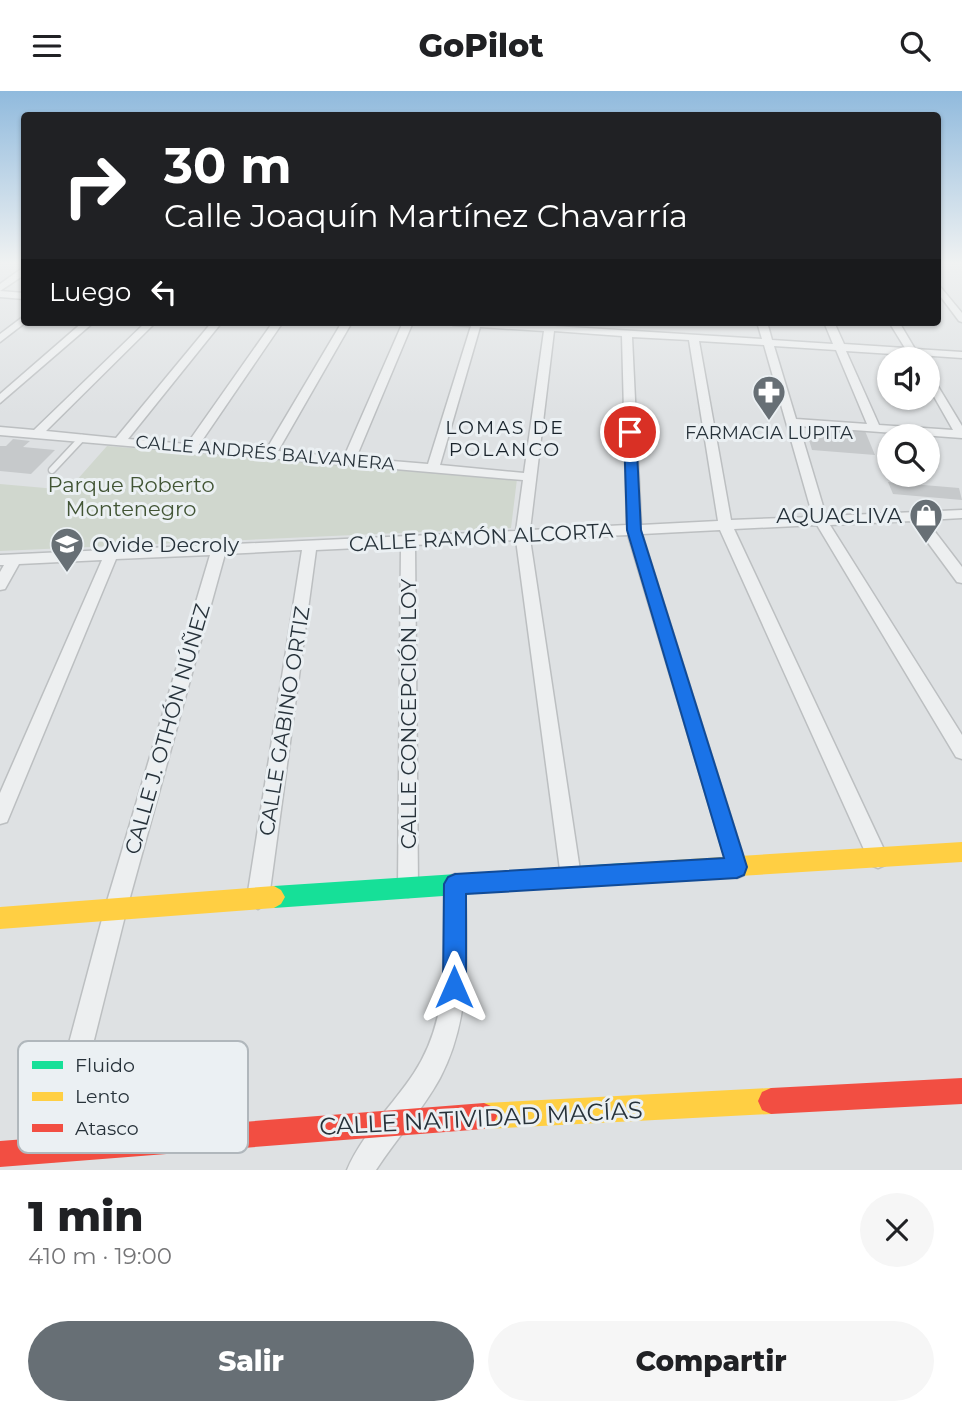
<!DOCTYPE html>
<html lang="es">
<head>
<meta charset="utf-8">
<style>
	body { margin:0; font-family:Montserrat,sans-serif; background:#f6f6f6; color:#202124; height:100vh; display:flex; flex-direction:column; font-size:26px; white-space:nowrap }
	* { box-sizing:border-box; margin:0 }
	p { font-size:23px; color:#757577 }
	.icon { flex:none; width:38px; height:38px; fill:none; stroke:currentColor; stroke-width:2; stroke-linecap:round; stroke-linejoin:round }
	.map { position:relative; height:1079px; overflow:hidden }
	.details { display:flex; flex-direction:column; background:#fff; flex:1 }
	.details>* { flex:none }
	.hud { position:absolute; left:21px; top:21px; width:920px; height:214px; border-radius:7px; box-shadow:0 2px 5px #0004; background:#202124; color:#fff; overflow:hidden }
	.fabs { position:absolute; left:877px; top:256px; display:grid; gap:14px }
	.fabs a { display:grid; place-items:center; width:63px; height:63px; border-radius:50%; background:#fff; box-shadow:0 2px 5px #0004; font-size:35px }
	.pin { position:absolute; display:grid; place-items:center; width:60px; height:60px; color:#fff; margin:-30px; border:4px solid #fff; border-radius:50%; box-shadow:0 2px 7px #0007 }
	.me { position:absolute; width:77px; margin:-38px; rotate:0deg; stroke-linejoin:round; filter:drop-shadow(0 0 5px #0008) }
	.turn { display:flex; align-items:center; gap:24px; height:147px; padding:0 28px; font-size:32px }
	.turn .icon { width:91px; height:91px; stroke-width:2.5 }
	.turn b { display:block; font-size:49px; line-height:60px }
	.then { display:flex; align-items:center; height:66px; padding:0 28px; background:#0003; gap:14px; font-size:26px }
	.round { display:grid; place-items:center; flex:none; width:74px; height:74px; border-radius:37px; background:#f6f6f6 }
	.headline { display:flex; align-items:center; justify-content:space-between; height:119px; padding:0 28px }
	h1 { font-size:42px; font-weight:800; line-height:52px }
	.button { display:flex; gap:14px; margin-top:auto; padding:14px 28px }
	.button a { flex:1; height:80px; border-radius:42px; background:#676f75; color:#fff; font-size:28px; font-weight:800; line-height:80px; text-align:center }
	.button a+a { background:#f6f6f6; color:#202124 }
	header { display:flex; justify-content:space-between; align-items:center; height:91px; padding:0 28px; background:#fff; font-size:32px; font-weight:800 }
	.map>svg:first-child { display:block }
	.green { fill:#d0d7ce }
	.building { fill:#c6c9cb }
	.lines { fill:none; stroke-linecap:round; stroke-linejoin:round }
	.lane-casing { stroke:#bcbfc1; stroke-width:9 }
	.street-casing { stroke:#bcbfc1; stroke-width:3 }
	.lane { stroke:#edeff0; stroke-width:6 }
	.street { fill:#edeff0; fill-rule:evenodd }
	.fast { fill:#16e098; fill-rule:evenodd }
	.slow { fill:#ffcf43; fill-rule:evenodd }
	.jam { fill:#f24e42; fill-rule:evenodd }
	.route { fill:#1a73e8; stroke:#114b97; stroke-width:2 }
	.labels { text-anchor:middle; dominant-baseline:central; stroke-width:6; stroke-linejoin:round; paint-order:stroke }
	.far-poi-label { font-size:18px; fill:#27323a; stroke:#ebf0f3 }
	.far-street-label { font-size:18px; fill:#27323a; stroke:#ebf0f3 }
	.far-neighbourhood-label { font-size:19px; letter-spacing:2px; fill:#19232b; stroke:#ebf0f3 }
	.park-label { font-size:21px; fill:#425535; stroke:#ebf0f3 }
	.poi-label { font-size:21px; fill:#27323a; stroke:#ebf0f3; text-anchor:end }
	.street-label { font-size:21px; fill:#27323a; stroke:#ebf0f3 }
	.near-street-label { font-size:24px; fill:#27323a; stroke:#ebf0f3 }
	.key { fill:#ebf0f3; stroke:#b0b7bc; stroke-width:2 }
	.key-label { font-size:19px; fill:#27323a }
</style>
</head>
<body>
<header><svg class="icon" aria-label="menu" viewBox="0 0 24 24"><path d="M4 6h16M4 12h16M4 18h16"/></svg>GoPilot<svg class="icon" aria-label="search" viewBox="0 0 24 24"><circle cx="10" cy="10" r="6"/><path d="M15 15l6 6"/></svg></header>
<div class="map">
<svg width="962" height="1079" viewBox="0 0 962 1079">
	<rect width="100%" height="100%" fill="#dee1e3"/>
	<path class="green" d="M107,355L517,388L511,437L0,460V393L68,399Z"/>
	<path class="building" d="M805,335L865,340L875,364L812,359Z
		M13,348L30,350L23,356L55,359L31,383L0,380V355H6Z
		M888,391L959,397L962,409L893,403Z"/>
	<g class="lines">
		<defs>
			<path id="lane" d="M52,379L82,347"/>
			<path id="street" d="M21,178H24V184L0,200V193Z
				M938,193L962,222V231L959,230L938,202Z
				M0,200L24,202V208L0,206Z
				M24,225L26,231L0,251V243Z
				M83,231H94L0,312V303Z
				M146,231H156L46,340L116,347L212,231H222L128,348L187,353L273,231H283L199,354L266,359L342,231H352L278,360L344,366L403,231H413L356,367L428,373L471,235L453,234L448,231L545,234V231H555L554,235L762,248L757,231H767L772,249L833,253L824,231H834L844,253L905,257L889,231H899L915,258L962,261V267L919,264V268H911L908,264L846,260L879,334L953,339L928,295V284L933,287L962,335V347L799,335L826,425L962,419V427L926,429L962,476V492L957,491L912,430L830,434L962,644V668L956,666L817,434L734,438L888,767L885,774L878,777L871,774L720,439L642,443L747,777L744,784L737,787L730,784L628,444L530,448L581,786L578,793L571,796L564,793L561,786L516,449L415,454L418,796L415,803L408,806L401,803L398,796L401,455L316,459L269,807L265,814L258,818L251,814L247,807L302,459L225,463L127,817L67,1057L63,1066L54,1070L45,1066L41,1057L105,817L210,464L116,468L7,731L0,733V702L102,469L19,473L5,498L0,499V481L4,474H0V464L516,440L523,389L0,344V336L34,339ZM480,236L544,240L524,382L440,374ZM554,240L622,245L627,434L530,439ZM632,246L689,249L718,430L641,434ZM699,250L764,254L813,426L731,429ZM774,255L836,259L867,333L796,328Z
				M455,783L462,786L465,793C467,859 472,926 440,987C422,1020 396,1048 376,1079H347C362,1043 393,1014 414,982C451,926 445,857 445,793L448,786Z"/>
		</defs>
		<use href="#lane" class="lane-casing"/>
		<use href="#street" class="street-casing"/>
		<use href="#lane" class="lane"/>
		<use href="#street" class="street"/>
		<path class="fast" d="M626,772L633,775L636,782L633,789L626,792L274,817L267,813L263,806L267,799L274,795Z"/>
		<path class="slow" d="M962,751V771L626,792L619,789L616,782L619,775L626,772Z
			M274,795L281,799L285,806L281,813L274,817L0,838V816Z
			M771,997L780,1001L784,1010L780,1019L771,1023L484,1038L475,1034L471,1025L475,1016L484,1012Z"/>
		<path class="jam" d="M962,987V1013L771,1023L762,1019L758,1010L762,1001L771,997Z
			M484,1012L493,1016L497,1025L493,1034L484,1038L0,1076V1050Z"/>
	</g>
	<linearGradient id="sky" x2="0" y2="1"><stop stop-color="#90badd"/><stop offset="0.53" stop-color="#f0f2f2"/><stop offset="1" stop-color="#f0f2f2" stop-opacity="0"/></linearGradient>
	<rect width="962" height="324" fill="url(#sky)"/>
	<path class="route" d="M630,337L636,341L641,439L747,776L744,784L737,787L466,803V896L463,904L454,908L446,904L443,896L444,793L448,786L455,783L724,767L627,439L624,341Z"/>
	<defs>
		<symbol id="pharmacy-pin" viewBox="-11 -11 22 30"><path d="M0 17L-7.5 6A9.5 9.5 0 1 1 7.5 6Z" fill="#676f75" stroke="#ebf0f3"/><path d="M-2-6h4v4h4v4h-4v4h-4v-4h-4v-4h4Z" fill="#fff"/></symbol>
		<symbol id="shop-pin" viewBox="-11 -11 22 30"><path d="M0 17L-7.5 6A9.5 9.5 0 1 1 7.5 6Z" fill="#676f75" stroke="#ebf0f3"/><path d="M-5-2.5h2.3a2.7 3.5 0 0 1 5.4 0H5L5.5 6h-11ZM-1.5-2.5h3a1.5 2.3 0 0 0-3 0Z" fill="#fff"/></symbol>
		<symbol id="school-pin" viewBox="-11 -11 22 30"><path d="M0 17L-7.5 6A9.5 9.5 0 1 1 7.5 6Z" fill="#676f75" stroke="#ebf0f3"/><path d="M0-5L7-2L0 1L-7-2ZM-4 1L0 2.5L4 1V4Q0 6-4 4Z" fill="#fff"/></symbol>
	</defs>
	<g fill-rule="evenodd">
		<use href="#pharmacy-pin" x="750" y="282" width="38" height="52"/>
		<use href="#shop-pin" x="907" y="405" width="38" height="52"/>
		<use href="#school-pin" x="48" y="434" width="38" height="52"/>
	</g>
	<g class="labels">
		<g class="far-poi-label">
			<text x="769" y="342">FARMACIA LUPITA</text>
		</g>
		<g class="far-street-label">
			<text transform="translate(265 362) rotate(5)">CALLE ANDRÉS BALVANERA</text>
		</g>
		<g class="far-neighbourhood-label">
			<text x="505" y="336">LOMAS DE<tspan x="505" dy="22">POLANCO</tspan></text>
		</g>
		<g class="park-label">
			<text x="131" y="393">Parque Roberto<tspan x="131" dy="24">Montenegro</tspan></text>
		</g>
		<g class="poi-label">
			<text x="902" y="424">AQUACLIVA</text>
			<text x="92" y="453" text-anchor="start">Ovide Decroly</text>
		</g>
		<g class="street-label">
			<text transform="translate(481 446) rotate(-3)">CALLE RAMÓN ALCORTA</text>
			<text transform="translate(408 623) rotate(-90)">CALLE CONCEPCIÓN LOY</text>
			<text transform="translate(284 630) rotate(-81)">CALLE GABINO ORTIZ</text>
			<text transform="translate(167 638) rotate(-74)">CALLE J. OTHÓN NÚÑEZ</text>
		</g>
		<g class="near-street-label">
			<text transform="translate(481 1027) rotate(-3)">CALLE NATIVIDAD MACÍAS</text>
		</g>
	</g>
	<rect x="18" y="950" width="230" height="112" rx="10" class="key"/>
	<rect x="32" y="970" width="31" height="8" fill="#16e098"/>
	<rect x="32" y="1001" width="31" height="9" fill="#ffcf43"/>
	<rect x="32" y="1033" width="31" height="8" fill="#f24e42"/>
	<g class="key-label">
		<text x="75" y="981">Fluido</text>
		<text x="75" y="1012">Lento</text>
		<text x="75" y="1044">Atasco</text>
	</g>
</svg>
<div class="fabs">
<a><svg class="icon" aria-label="sound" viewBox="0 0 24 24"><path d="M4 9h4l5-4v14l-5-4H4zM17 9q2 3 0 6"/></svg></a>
<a><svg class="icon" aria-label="search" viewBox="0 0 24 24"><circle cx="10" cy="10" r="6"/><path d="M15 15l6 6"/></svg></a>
</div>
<div class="pin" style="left:630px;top:341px;background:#d93025"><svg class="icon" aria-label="arrive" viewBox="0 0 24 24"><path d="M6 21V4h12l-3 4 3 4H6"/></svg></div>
<svg class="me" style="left:454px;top:896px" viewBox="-20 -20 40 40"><path d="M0-17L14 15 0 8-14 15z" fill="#1a73e8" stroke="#fff" stroke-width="4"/></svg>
<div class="hud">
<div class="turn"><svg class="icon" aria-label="right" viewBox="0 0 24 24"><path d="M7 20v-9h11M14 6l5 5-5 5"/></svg><div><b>30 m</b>Calle Joaquín Martínez Chavarría</div></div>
<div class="then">Luego<svg class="icon" aria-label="left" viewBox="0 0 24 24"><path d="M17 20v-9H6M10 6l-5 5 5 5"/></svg></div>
</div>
</div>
<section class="details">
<div class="headline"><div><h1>1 min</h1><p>410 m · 19:00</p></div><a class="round"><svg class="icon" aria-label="close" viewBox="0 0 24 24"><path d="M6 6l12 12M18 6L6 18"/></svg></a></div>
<div class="button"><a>Salir</a><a>Compartir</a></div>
</section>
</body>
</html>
